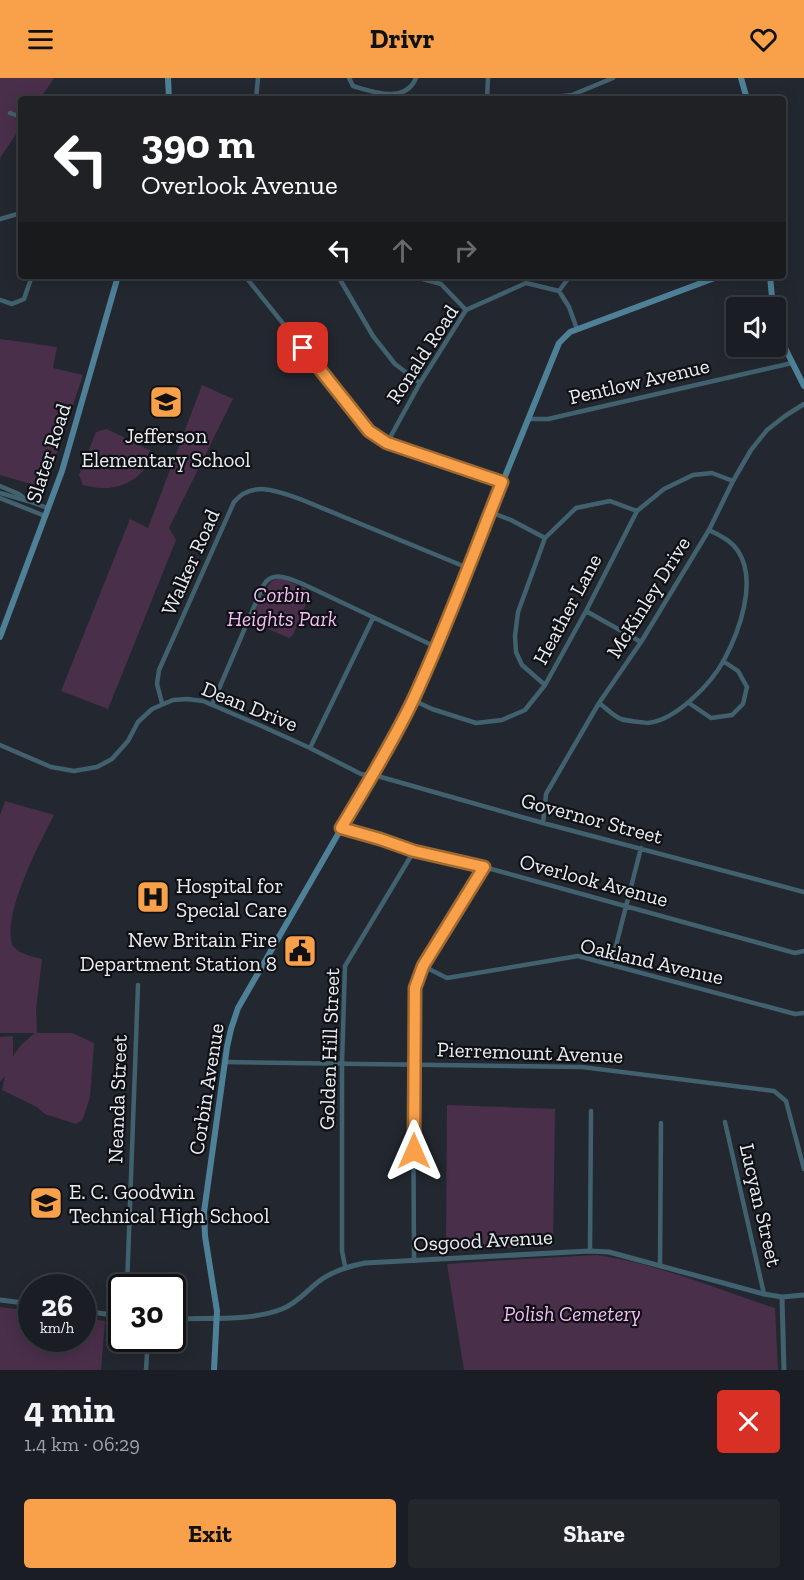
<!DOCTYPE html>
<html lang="en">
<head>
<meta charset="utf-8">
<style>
	body { margin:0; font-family:"Zilla Slab",serif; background:#23272c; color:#f1f3f6; height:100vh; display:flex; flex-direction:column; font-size:22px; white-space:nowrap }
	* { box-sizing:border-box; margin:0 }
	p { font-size:20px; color:#9fa2a6 }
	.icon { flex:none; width:33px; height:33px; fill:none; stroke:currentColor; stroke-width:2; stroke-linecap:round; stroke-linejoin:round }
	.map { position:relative; height:1292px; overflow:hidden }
	.details { display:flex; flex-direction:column; background:#1a1e24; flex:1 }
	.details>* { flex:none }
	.hud { position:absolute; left:18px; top:18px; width:768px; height:183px; border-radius:6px; box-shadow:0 3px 15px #0003,0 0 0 2px #383c41; background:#202124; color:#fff; overflow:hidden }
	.fabs { position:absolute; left:726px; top:219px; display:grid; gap:12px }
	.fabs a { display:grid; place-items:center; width:60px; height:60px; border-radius:6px; background:#1a1e24; box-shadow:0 3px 15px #0003,0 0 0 2px #383c41; font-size:30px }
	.speed { position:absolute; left:18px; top:1196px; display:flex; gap:12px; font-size:30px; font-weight:700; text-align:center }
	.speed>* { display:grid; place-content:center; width:78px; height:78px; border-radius:50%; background:#1a1e24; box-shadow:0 3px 15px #0003,0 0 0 2px #383c41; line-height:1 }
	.speed small { font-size:15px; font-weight:400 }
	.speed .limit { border:3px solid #111; border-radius:9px; background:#fff; color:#111 }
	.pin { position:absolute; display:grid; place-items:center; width:51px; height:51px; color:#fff; margin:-26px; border-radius:12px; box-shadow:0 3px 9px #0006 }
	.me { position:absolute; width:66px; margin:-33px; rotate:0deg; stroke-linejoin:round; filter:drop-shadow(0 0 4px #0008) }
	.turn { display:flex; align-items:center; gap:21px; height:126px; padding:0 24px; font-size:27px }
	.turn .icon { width:78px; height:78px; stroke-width:2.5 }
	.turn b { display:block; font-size:42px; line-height:51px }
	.lanes { display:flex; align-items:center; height:57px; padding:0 24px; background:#0003; justify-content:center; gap:30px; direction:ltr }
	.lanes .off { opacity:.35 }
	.round { display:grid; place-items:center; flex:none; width:63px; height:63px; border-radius:6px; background:#23272c }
	.head { display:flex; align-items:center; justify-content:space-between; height:102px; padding:0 24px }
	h1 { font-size:36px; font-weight:700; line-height:45px }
	.cta { display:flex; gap:12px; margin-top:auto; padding:12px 24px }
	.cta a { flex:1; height:69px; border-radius:6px; background:#f8a14a; color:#111; font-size:24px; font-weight:700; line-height:69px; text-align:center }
	.cta a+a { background:#23272c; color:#f1f3f6 }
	header { display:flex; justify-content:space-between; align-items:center; height:78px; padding:0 24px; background:#f8a14a; color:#111; font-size:27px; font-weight:700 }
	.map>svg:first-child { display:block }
	.green { fill:#4a2f4b }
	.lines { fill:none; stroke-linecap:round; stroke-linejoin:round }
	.minor { stroke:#42616f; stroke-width:4.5 }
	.tertiary { stroke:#42616f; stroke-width:5 }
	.secondary { stroke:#4e8198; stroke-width:6 }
	.route-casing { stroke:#a16930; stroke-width:15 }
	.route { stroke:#f8a14a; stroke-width:10 }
	.labels { text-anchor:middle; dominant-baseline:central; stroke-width:4.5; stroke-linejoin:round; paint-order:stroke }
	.street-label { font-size:21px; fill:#e9edf2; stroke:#0e1014 }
	.poi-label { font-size:21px; fill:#e9edf2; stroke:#0e1014; text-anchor:start }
	.park-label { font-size:21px; font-style:italic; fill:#f5bcf7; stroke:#0e1014 }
</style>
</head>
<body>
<header><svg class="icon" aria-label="menu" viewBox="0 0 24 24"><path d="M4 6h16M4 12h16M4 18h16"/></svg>Drivr<svg class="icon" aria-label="heart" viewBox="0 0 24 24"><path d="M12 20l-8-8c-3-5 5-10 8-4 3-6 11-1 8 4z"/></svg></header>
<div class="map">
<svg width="804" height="1292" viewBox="0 0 804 1292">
	<rect width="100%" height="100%" fill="#232830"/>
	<path class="green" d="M0,0H54L40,21H21V49L0,80Z
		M0,261L57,269L53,290L83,297L45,410L0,397Z
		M202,307L233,321L169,450L176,462L108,631L61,613L130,441L148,450Z
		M107,351L155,375C145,396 127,411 102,410C96,410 89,408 83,407L79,397L96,354Z
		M277,501H284L308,512L310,516L293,557L289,560L254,545L253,543C255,531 265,504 277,501Z
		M5,723L54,737C40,764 0,840 13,868C19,876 33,879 42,881L36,931L37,955H72L94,965L90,1019L83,1041L76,1046L45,1036L37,1029L2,1012L5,998L0,1004V959L13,958V978L21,967L35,955H0V737Z
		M447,1027L555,1031L553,1168L446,1173Z
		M597,1177C659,1186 716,1211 775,1230L778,1292H464L447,1186L508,1182Z
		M0,1229L31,1233L32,1260H82L83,1240L105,1243L101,1292H0Z"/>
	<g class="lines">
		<path class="minor" d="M349,0L353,8C373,14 405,26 416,0
			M488,20H545L572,17L613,0
			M256,21L258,0
			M487,21L488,0
			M10,35L21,39
			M0,141L21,135
			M245,198L369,353L387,365L502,404
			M338,198L373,258L395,286L420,305
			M415,199L441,206L466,232
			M559,213L570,198
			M0,222L12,226L24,221L32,198
			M528,341H548L792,285
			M387,365L420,305L466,232L526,205L559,213L569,229L577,251
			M0,408L19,416L25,421
			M0,415L28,423L48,430
			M0,420L45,438
			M490,434L511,442L545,460
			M586,533L641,564
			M545,607L522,587L516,574L515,558L518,534L545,460L576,430L610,423L637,433
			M413,622L432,631L476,645L502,642L525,632L545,607L586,533L637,433L664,411L693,397L712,395L733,403
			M162,625L157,606L159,592L234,424C252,402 278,413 300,421L468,490
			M599,625C606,630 613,638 621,641C627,643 634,643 639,644C641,644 647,645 648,645C676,642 711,606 724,582C739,554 758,503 738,473C731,462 720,458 709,452
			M689,625L711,640L732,637L743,626L747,609L738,593L723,583
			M212,627L263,508C272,491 291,501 305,507L436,569
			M0,667L51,689L74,693L97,689L112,681L128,663L138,644L152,631L173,622L187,621L203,623L257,646L310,670L361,696L381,699L543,745L804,814
			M310,670L373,540
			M543,745L546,716L599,625L641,564L709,452L733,403L751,372L767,352L785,338L804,326
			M341,750L380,761L414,773L484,789L795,875L804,873
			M611,887L641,770
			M423,888L447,900L578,878L795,936L804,935
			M225,984L582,989L774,1013L786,1023L804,1091
			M725,1044L764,1216
			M590,1173L591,1033
			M414,1183L413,986L415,910L423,888L484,789
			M345,1188L342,1173V986L345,888L414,773
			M660,1188L661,1045
			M127,1209L138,907
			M146,1292L148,1260"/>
		<path class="tertiary" d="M782,1219L784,1292
			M0,1222L32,1226
			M82,1233L122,1238
			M172,1241C208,1239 248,1244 282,1231C298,1225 309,1210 322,1201C336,1192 349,1188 365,1185L590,1173L609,1174L764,1216L782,1219L804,1217"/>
		<path class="secondary" d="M168,0L169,21
			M741,0L747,21
			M770,198L773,230
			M776,239L780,260L804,308
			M0,559L62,393L118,198
			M214,1292L217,1233L205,1158L204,1134L227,969L231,951L238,930L391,664L413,622L436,569L559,265L570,254L720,198"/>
	</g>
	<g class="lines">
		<defs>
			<path id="route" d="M303,270L369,353L387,365L502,404C473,477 446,551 413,622C392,666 366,708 341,750L380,761L414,773L484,789L423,888L415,910L414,1073"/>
		</defs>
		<use href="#route" class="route-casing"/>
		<use href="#route" class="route"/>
	</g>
	<defs>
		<symbol id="school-square" viewBox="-11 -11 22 22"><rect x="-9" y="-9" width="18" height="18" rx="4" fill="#f8a14a" stroke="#0e1014"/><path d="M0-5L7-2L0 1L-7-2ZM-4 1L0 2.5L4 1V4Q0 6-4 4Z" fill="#111"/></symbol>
		<symbol id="hospital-square" viewBox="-11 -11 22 22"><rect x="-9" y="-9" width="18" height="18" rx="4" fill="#f8a14a" stroke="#0e1014"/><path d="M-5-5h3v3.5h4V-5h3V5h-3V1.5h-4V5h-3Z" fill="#111"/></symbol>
		<symbol id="civic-square" viewBox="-11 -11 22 22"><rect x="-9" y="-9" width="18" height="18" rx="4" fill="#f8a14a" stroke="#0e1014"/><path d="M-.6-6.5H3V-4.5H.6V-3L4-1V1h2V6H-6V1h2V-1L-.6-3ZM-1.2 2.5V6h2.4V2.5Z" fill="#111"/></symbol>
	</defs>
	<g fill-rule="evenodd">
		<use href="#school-square" x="147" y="305" width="38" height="38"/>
		<use href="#hospital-square" x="134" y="800" width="38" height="38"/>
		<use href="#civic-square" x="281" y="854" width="38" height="38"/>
		<use href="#school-square" x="27" y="1106" width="38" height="38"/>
	</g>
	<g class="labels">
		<g class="street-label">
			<text transform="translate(422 276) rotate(-57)">Ronald Road</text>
			<text transform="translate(639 303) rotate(-13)">Pentlow Avenue</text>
			<text transform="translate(48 375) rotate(-72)">Slater Road</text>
			<text transform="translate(190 484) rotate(-66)">Walker Road</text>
			<text transform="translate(648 519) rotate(-58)">McKinley Drive</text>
			<text transform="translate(567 531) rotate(-62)">Heather Lane</text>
			<text transform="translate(250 628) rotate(22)">Dean Drive</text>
			<text transform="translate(592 740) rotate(15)">Governor Street</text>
			<text transform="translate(594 802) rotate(15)">Overlook Avenue</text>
			<text transform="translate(652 883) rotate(13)">Oakland Avenue</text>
			<text transform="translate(329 971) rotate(-88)">Golden Hill Street</text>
			<text transform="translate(530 974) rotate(2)">Pierremount Avenue</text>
			<text transform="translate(206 1011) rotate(-81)">Corbin Avenue</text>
			<text transform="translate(117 1021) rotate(-88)">Neanda Street</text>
			<text transform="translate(761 1127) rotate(77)">Lucyan Street</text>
			<text transform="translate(483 1162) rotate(-3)">Osgood Avenue</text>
		</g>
		<g class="poi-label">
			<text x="166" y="357" text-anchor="middle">Jefferson<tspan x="166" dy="24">Elementary School</tspan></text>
			<text x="176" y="807">Hospital for<tspan x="176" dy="24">Special Care</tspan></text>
			<text x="277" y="861" text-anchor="end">New Britain Fire<tspan x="277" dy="24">Department Station 8</tspan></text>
			<text x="69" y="1113">E. C. Goodwin<tspan x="69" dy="24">Technical High School</tspan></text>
		</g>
		<g class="park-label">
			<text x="282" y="516">Corbin<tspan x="282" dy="24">Heights Park</tspan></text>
			<text x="572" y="1235">Polish Cemetery</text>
		</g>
	</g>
</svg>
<div class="fabs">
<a><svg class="icon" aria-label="sound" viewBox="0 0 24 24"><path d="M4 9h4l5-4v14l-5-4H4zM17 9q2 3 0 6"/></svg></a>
</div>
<div class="speed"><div>26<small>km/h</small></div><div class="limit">30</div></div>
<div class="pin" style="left:303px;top:270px;background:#d93025"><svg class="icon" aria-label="arrive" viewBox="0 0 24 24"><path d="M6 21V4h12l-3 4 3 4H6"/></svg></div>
<svg class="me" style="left:414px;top:1073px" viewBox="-20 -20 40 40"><path d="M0-17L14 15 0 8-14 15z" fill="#f8a14a" stroke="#fff" stroke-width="4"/></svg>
<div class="hud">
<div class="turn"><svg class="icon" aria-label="left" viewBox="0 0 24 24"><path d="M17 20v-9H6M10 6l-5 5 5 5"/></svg><div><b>390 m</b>Overlook Avenue</div></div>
<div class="lanes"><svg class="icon" aria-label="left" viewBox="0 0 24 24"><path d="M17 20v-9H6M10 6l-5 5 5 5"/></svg><svg class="icon off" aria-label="ahead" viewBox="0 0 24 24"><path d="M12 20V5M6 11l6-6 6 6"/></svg><svg class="icon off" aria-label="right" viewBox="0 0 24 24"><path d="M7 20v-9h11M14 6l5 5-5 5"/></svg></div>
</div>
</div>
<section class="details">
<div class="head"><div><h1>4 min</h1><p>1.4 km · 06:29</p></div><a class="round" style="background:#d93025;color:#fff"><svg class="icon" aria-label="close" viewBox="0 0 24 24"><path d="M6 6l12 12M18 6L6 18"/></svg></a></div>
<div class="cta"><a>Exit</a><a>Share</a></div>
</section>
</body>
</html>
